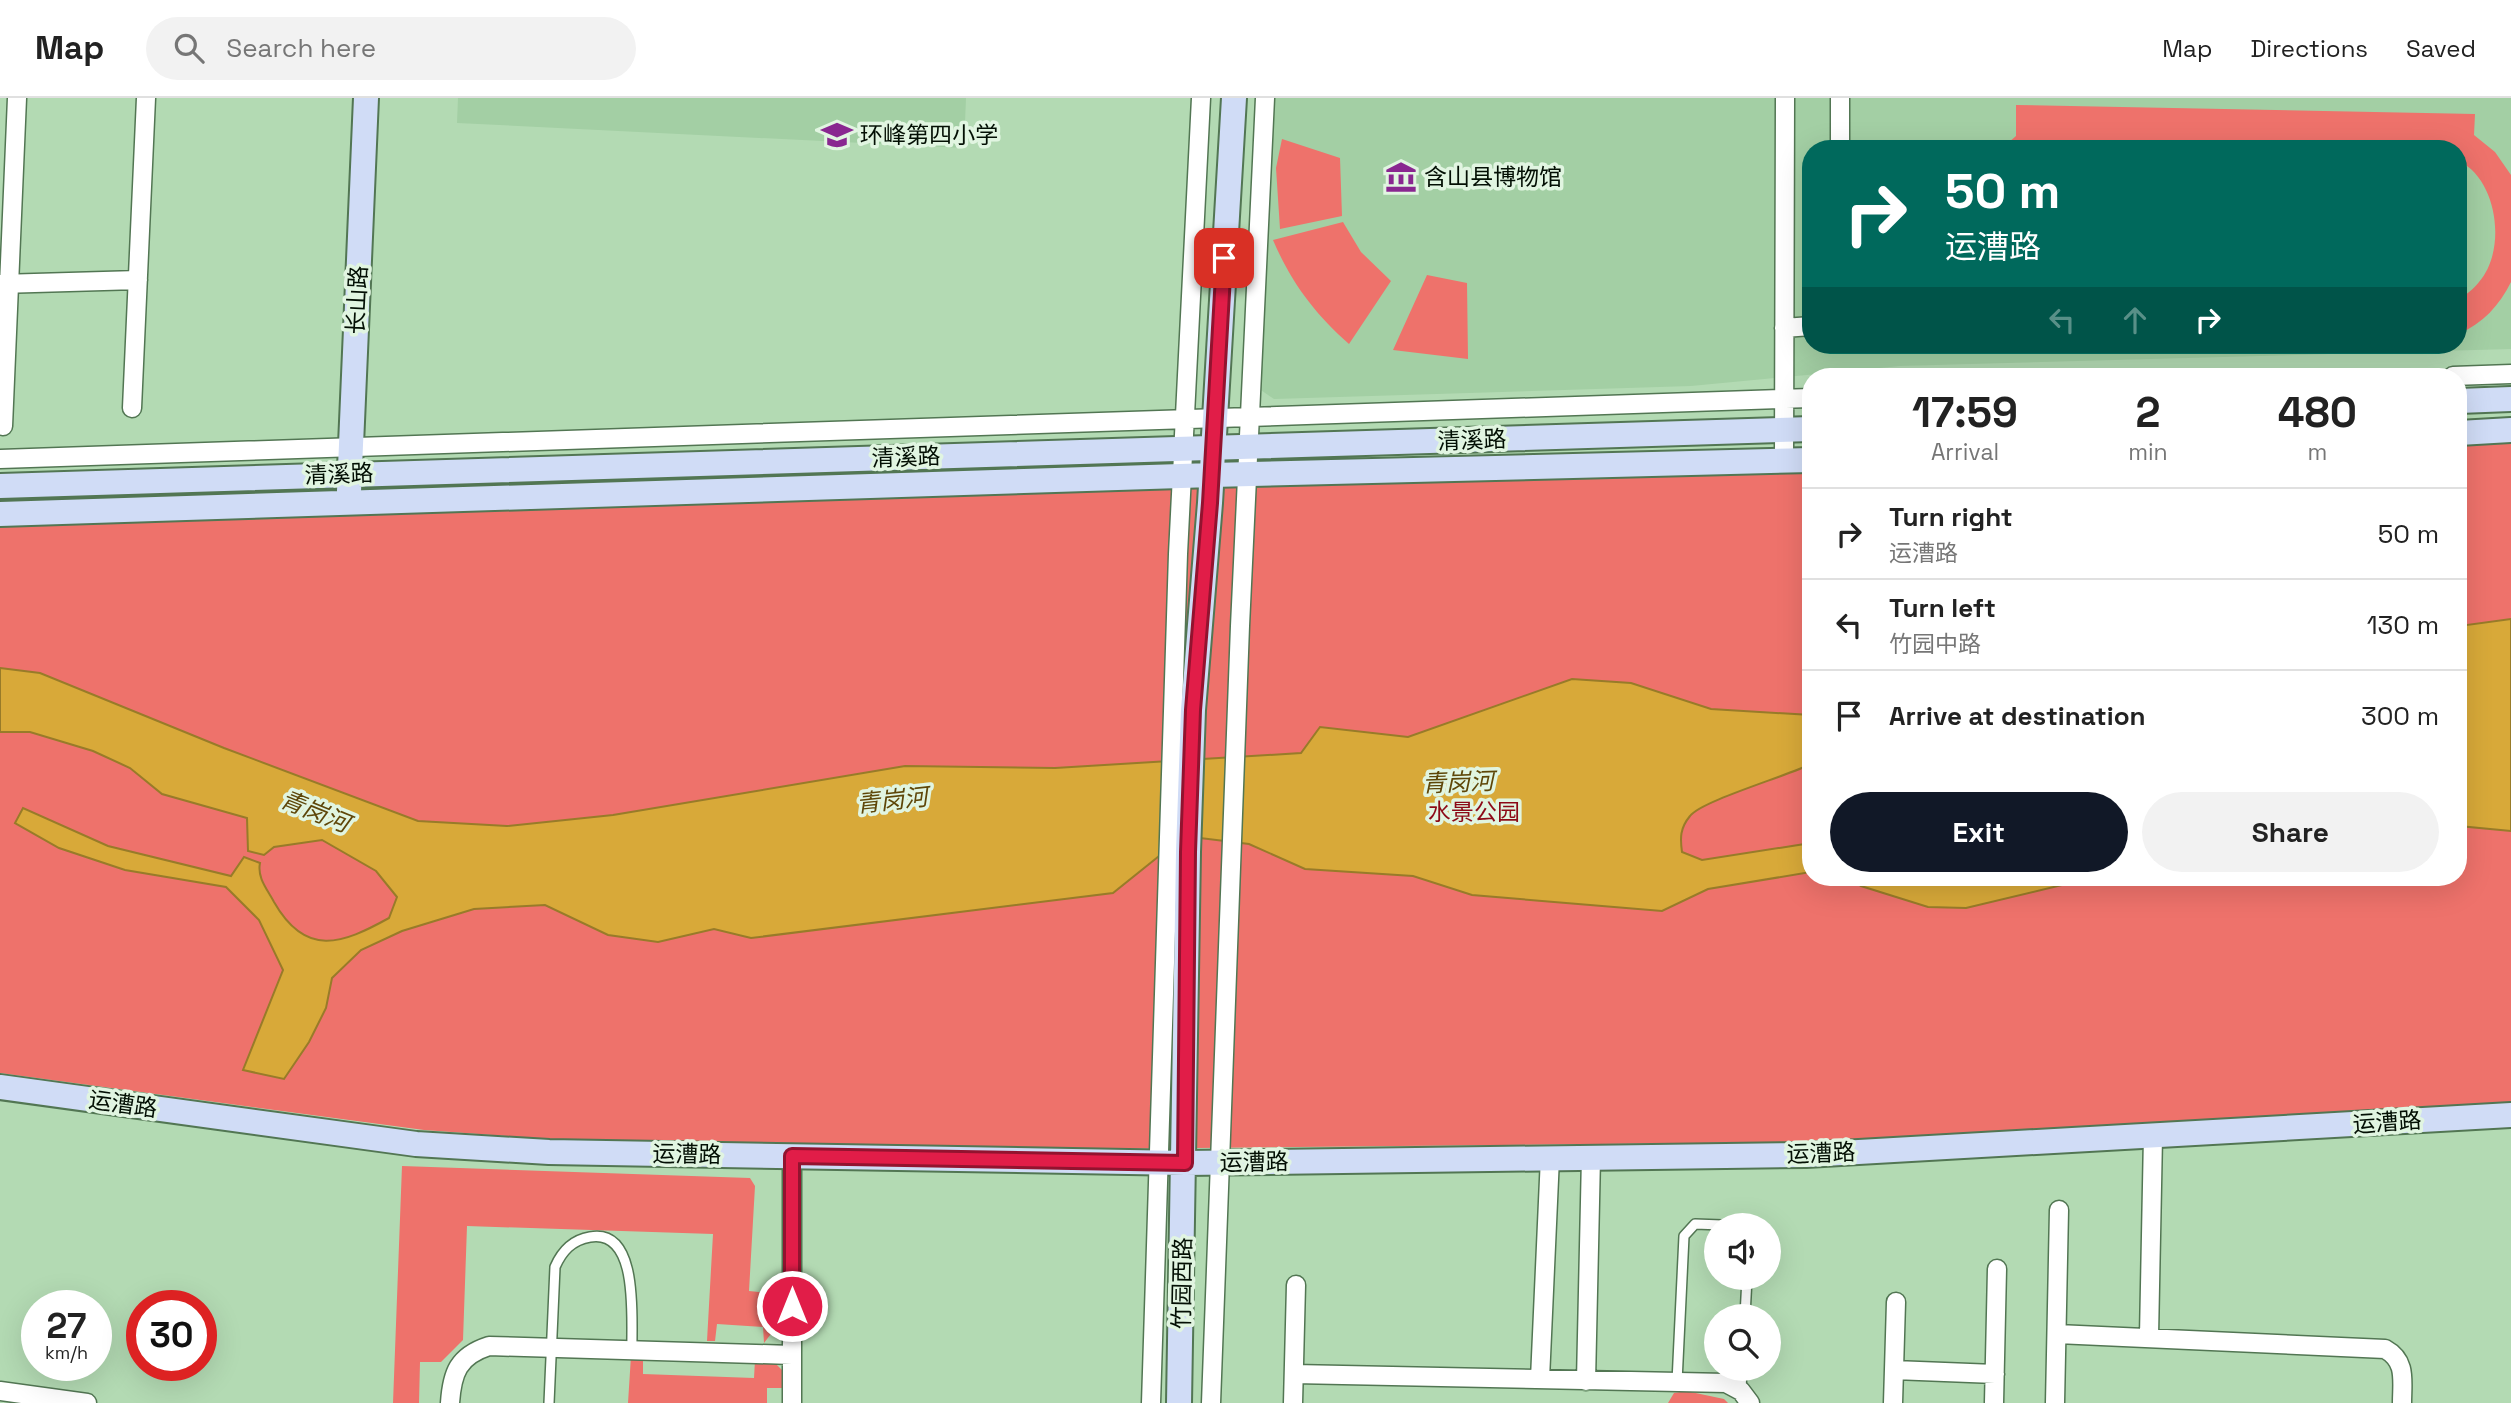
<!DOCTYPE html>
<html lang="en">
<head>
<meta charset="utf-8">
<style>
	body { margin:0; font-family:"Space Grotesk","Noto Sans SC",sans-serif; background:#f2f2f2; color:#222; height:100vh; display:flex; flex-direction:column; font-size:26px; white-space:nowrap }
	* { box-sizing:border-box; margin:0 }
	p { font-size:23px; color:#767676 }
	.icon { flex:none; width:38px; height:38px; fill:none; stroke:currentColor; stroke-width:2; stroke-linecap:round; stroke-linejoin:round }
	.map { position:relative; flex:1; overflow:hidden }
	.details { position:absolute; left:1802px; top:270px; width:665px; height:518px; display:flex; flex-direction:column; background:#fff; border-radius:28px; box-shadow:0 7px 28px #0002 }
	.details>* { flex:none }
	.guide { position:absolute; left:1802px; top:42px; width:665px; height:214px; border-radius:28px; box-shadow:0 7px 28px #0002; background:#00695c; color:#fff; overflow:hidden }
	.fabs { position:absolute; left:1704px; top:1115px; display:grid; gap:14px }
	.fabs a { display:grid; place-items:center; width:77px; height:77px; border-radius:50%; background:#fff; box-shadow:0 7px 28px #0002; font-size:35px }
	.speed { position:absolute; left:21px; top:1192px; display:flex; gap:14px; font-size:35px; font-weight:700; text-align:center }
	.speed>* { display:grid; place-content:center; width:91px; height:91px; border-radius:50%; background:#fff; box-shadow:0 7px 28px #0002; line-height:1 }
	.speed small { font-size:18px; font-weight:400 }
	.speed .limit { border:10px solid #d22; background:#fff; color:#111 }
	.pin { position:absolute; display:grid; place-items:center; width:60px; height:60px; color:#fff; margin:-30px; border-radius:14px; box-shadow:0 4px 10px #0006 }
	.me { position:absolute; width:77px; margin:-38px; rotate:0deg; stroke-linejoin:round; filter:drop-shadow(0 0 5px #0008) }
	.turn { display:flex; align-items:center; gap:24px; height:147px; padding:0 28px; font-size:32px }
	.turn .icon { width:91px; height:91px; stroke-width:2.5 }
	.turn b { display:block; font-size:49px; line-height:60px }
	.lanes { display:flex; align-items:center; height:66px; padding:0 28px; background:#0003; justify-content:center; gap:35px; direction:ltr }
	.lanes .off { opacity:.35 }
	.eta { display:flex; justify-content:space-evenly; align-items:center; height:119px; text-align:center }
	.eta b { font-size:42px; font-weight:800; line-height:49px }
	.primary-button { display:flex; gap:14px; margin-top:auto; padding:14px 28px }
	.primary-button a { flex:1; height:80px; border-radius:42px; background:#111827; color:#fff; font-size:28px; font-weight:800; line-height:80px; text-align:center }
	.primary-button a+a { background:#f2f2f2; color:#222 }
	ul { padding:0; list-style:none }
	li { display:flex; align-items:center; gap:21px; height:91px; padding:0 28px; border-top:2px solid #e0e0e0 }
	li div { flex:1 }
	li b { display:block; font-size:26px }
	li em { font-style:normal }
	header { display:flex; align-items:center; gap:42px; box-sizing:border-box; height:98px; padding:0 35px; background:#fff; border-bottom:2px solid #e0e0e0 }
	header strong { font-size:33px }
	nav { display:flex; gap:38px; margin-inline-start:auto; font-size:24px }
	.search { width:490px; height:63px; background:#f2f2f2; display:flex; align-items:center; gap:18px; box-sizing:border-box; padding:0 24px; border-radius:38px; color:#767676; font-size:26px }
	.map>svg:first-child { display:block }
	.built { fill:#a3cfa4; fill-rule:evenodd }
	.green { fill:#ee726b }
	.water { fill:#d8a939; stroke:#987b29; stroke-width:2 }
	.lines { fill:none; stroke-linecap:round; stroke-linejoin:round }
	.lane-casing { stroke:#527653; stroke-width:12 }
	.street-casing { stroke:#527653; stroke-width:21 }
	.secondary-casing { stroke:#527653; stroke-width:28 }
	.lane { stroke:#fff; stroke-width:9 }
	.street { stroke:#fff; stroke-width:18 }
	.secondary { stroke:#d0dcf6; stroke-width:24 }
	.route-casing { stroke:#92132f; stroke-width:18 }
	.route { stroke:#e11d48; stroke-width:12 }
	.labels { text-anchor:middle; dominant-baseline:central; stroke-width:7; stroke-linejoin:round; paint-order:stroke }
	.poi-label { font-size:23px; fill:#030f04; stroke:#e1f5e1; text-anchor:start }
	.street-label { font-size:23px; fill:#030f04; stroke:#e1f5e1 }
	.park-label { font-size:23px; fill:#8c0916; stroke:#e1f5e1 }
	.water-label { font-size:24px; font-style:italic; fill:#5e4608; stroke:#e1f5e1 }
</style>
</head>
<body>
<header>
<strong>Map</strong>
<div class="search"><svg class="icon" aria-label="search" viewBox="0 0 24 24"><circle cx="10" cy="10" r="6"/><path d="M15 15l6 6"/></svg>Search here</div>
<nav><a>Map</a><a>Directions</a><a>Saved</a></nav>
</header>
<div class="map">
<svg width="2511" height="1305" viewBox="0 0 2511 1305">
	<rect width="100%" height="100%" fill="#b3dab3"/>
	<path class="built" d="M458,0H966L964,50L457,25Z
		M1268,0H2511V251L1900,268L1691,288L1274,301L1255,288ZM1811,51H2459V247H1811Z"/>
	<path class="green" d="M2016,7L2475,16L2474,37L2495,54L2511,77V184C2499,208 2483,225 2459,236V202C2465,197 2474,191 2479,184C2507,152 2498,82 2459,63V51H2001L2016,38Z
		M1282,41L1340,60L1342,118L1280,131L1276,70Z
		M1343,124L1361,154L1391,183L1349,246C1314,215 1291,184 1273,142Z
		M1427,177L1467,185L1468,261L1393,252Z
		M2511,343V1006L1806,1044L1094,1051L550,1041L424,1032L0,975V429L1811,369V779H2459V345Z
		M402,1068L750,1080L755,1088L749,1193L777,1196V1228L764,1245L763,1229L717,1226L715,1243H707L713,1136L467,1128L463,1242L441,1264H420L419,1305H393Z
		M631,1258L643,1259V1276L754,1280L755,1262L774,1264L784,1274V1290H767V1305H628Z
		M1686,1293L1724,1301L1728,1305H1668L1674,1295Z"/>
	<path class="water" d="M2511,521V733L2459,728V528Z
		M0,570L40,575L224,650L418,723L507,728L613,717L905,668L1055,670L1301,655L1320,629L1408,639L1572,581L1631,585L1711,611L1811,617V666C1787,678 1701,703 1690,718C1680,730 1680,740 1682,754L1702,762L1811,745V774L1708,791L1662,813L1472,797L1413,778L1305,771L1249,746L1184,738L1113,795L751,840L714,831L658,844L608,837L545,807L474,811L402,833L361,852L332,880L326,910L309,944L284,981L243,972L283,872L259,822L226,789L125,772L59,750L15,725L23,710L108,748L231,778L244,759L260,765C257,780 267,791 274,804C306,860 342,846 389,820L397,799L376,773L322,742L274,749L264,757L248,753L247,720L162,696L130,670L93,653L30,634H0Z
		M1847,779H2125L2066,786L1966,810L1928,809L1861,788Z"/>
	<g class="lines">
		<defs>
			<path id="lane" d="M1745,1218L1747,1180
				M1677,1284L1684,1138L1695,1126L1722,1127
				M1741,1293L1742,1270
				M549,1305L555,1169C562,1153 572,1142 590,1139C640,1130 631,1223 632,1252"/>
			<path id="street" d="M1840,0V51
				M0,186L138,182
				M1784,230L1811,228
				M2453,278L2511,276
				M132,310L146,0
				M3,328L17,0
				M0,361L1811,300
				M1784,363L1785,0
				M2057,1236L2385,1251C2407,1263 2402,1283 2402,1305
				M2149,1238L2153,1038
				M1894,1272L1995,1276
				M1294,1276L1726,1285L1741,1293L1750,1305
				M1540,1281L1550,1059
				M1586,1283L1591,1059
				M0,1293L87,1305
				M450,1305C452,1275 458,1258 489,1248L792,1257
				M792,1305V1058
				M1151,1305L1178,456L1201,0
				M1211,1305L1240,528L1265,0
				M1293,1305L1296,1187
				M1893,1305L1896,1204
				M1994,1305L1997,1171
				M2055,1305L2059,1112"/>
			<path id="secondary" d="M2459,303L2511,301
				M2459,335L2511,332
				M0,388L1811,331
				M349,393L366,0
				M0,416L1212,377L1811,362
				M0,989L416,1046L549,1054L1185,1065L1806,1057L2511,1017
				M1179,1305L1188,754L1193,612L1210,405L1234,0"/>
		</defs>
		<use href="#lane" class="lane-casing"/>
		<use href="#street" class="street-casing"/>
		<use href="#secondary" class="secondary-casing"/>
		<use href="#lane" class="lane"/>
		<use href="#street" class="street"/>
		<use href="#secondary" class="secondary"/>
	</g>
	<g class="lines">
		<defs>
			<path id="route" d="M792,1208V1058L1185,1065L1188,754L1193,612L1210,405L1224,160"/>
		</defs>
		<use href="#route" class="route-casing"/>
		<use href="#route" class="route"/>
	</g>
	<defs>
		<symbol id="school-bare" viewBox="-9 -9 18 18"><path d="M0-5L7-2L0 1L-7-2ZM-4 1L0 2.5L4 1V4Q0 6-4 4Z" fill="#892790" stroke="#e1f5e1" stroke-width="2.5" paint-order="stroke"/></symbol>
		<symbol id="museum-bare" viewBox="-9 -9 18 18"><path d="M0-6L6-3V-2H-6V-3ZM-5-1h2V3h-2ZM-1-1h2V3h-2ZM3-1h2V3H3ZM-6 4H6V6H-6Z" fill="#892790" stroke="#e1f5e1" stroke-width="2.5" paint-order="stroke"/></symbol>
	</defs>
	<g fill-rule="evenodd">
		<use href="#school-bare" x="815" y="15" width="44" height="44"/>
		<use href="#museum-bare" x="1379" y="57" width="44" height="44"/>
	</g>
	<g class="labels">
		<g class="poi-label">
			<text x="860" y="37">环峰第四小学</text>
			<text x="1424" y="79">含山县博物馆</text>
		</g>
		<g class="street-label">
			<text transform="translate(357 202) rotate(-87)">长山路</text>
			<text transform="translate(1472 342) rotate(-2)">清溪路</text>
			<text transform="translate(906 359) rotate(-2)">清溪路</text>
			<text transform="translate(339 376) rotate(-2)">清溪路</text>
			<text transform="translate(123 1006) rotate(8)">运漕路</text>
			<text transform="translate(2387 1024) rotate(-4)">运漕路</text>
			<text transform="translate(1821 1055) rotate(-2)">运漕路</text>
			<text transform="translate(687 1056) rotate(1)">运漕路</text>
			<text transform="translate(1254 1064) rotate(-1)">运漕路</text>
			<text transform="translate(1182 1185) rotate(-89)">竹园西路</text>
		</g>
		<g class="park-label">
			<text x="1474" y="714">水景公园</text>
		</g>
		<g class="water-label">
			<text transform="translate(1458 684) rotate(-2)">青岗河</text>
			<text transform="translate(892 702) rotate(-6)">青岗河</text>
			<text transform="translate(315 713) rotate(22)">青岗河</text>
		</g>
	</g>
</svg>
<div class="fabs">
<a><svg class="icon" aria-label="sound" viewBox="0 0 24 24"><path d="M4 9h4l5-4v14l-5-4H4zM17 9q2 3 0 6"/></svg></a>
<a><svg class="icon" aria-label="search" viewBox="0 0 24 24"><circle cx="10" cy="10" r="6"/><path d="M15 15l6 6"/></svg></a>
</div>
<div class="speed"><div>27<small>km/h</small></div><div class="limit">30</div></div>
<div class="pin" style="left:1224px;top:160px;background:#d93025"><svg class="icon" aria-label="arrive" viewBox="0 0 24 24"><path d="M6 21V4h12l-3 4 3 4H6"/></svg></div>
<svg class="me" style="left:792px;top:1208px" viewBox="-20 -20 40 40"><circle r="17" fill="#e11d48" stroke="#fff" stroke-width="3"/><path d="M0-11L8 9 0 5-8 9z" fill="#fff"/></svg>
<div class="guide">
<div class="turn"><svg class="icon" aria-label="right" viewBox="0 0 24 24"><path d="M7 20v-9h11M14 6l5 5-5 5"/></svg><div><b>50 m</b>运漕路</div></div>
<div class="lanes"><svg class="icon off" aria-label="left" viewBox="0 0 24 24"><path d="M17 20v-9H6M10 6l-5 5 5 5"/></svg><svg class="icon off" aria-label="ahead" viewBox="0 0 24 24"><path d="M12 20V5M6 11l6-6 6 6"/></svg><svg class="icon" aria-label="right" viewBox="0 0 24 24"><path d="M7 20v-9h11M14 6l5 5-5 5"/></svg></div>
</div>
<section class="details">
<div class="eta">
<div><b>17:59</b><p>Arrival</p></div>
<div><b>2</b><p>min</p></div>
<div><b>480</b><p>m</p></div>
</div>
<ul>
<li><svg class="icon" aria-label="right" viewBox="0 0 24 24"><path d="M7 20v-9h11M14 6l5 5-5 5"/></svg><div><b>Turn right</b><p>运漕路</p></div><em>50 m</em></li>
<li><svg class="icon" aria-label="left" viewBox="0 0 24 24"><path d="M17 20v-9H6M10 6l-5 5 5 5"/></svg><div><b>Turn left</b><p>竹园中路</p></div><em>130 m</em></li>
<li><svg class="icon" aria-label="arrive" viewBox="0 0 24 24"><path d="M6 21V4h12l-3 4 3 4H6"/></svg><div><b>Arrive at destination</b></div><em>300 m</em></li>
</ul>
<div class="primary-button"><a>Exit</a><a>Share</a></div>
</section>
</div>
</body>
</html>
